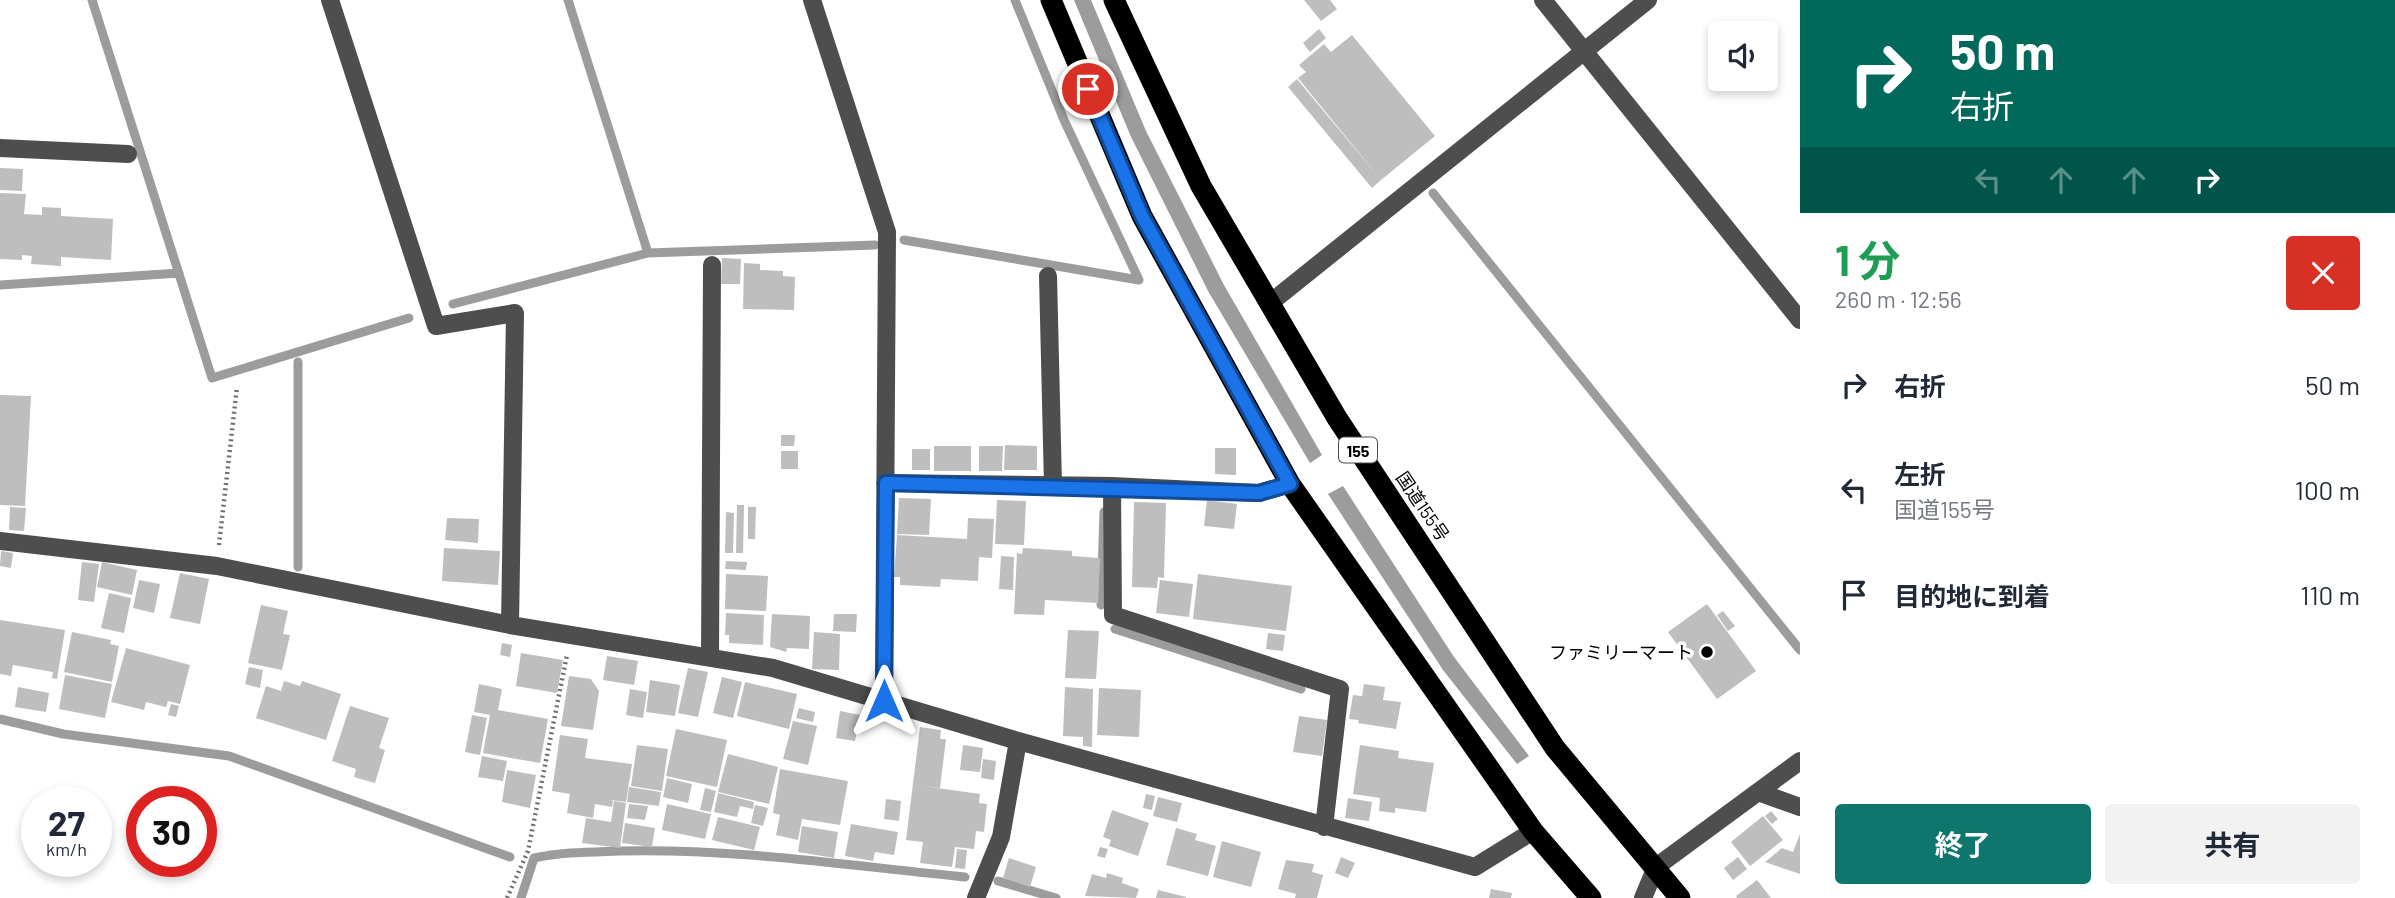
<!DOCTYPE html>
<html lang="ja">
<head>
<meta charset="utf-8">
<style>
	body { margin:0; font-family:Barlow,"Noto Sans JP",sans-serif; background:#f2f2f3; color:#1f2937; height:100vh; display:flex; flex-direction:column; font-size:26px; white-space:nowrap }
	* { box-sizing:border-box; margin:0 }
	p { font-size:23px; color:#747a83 }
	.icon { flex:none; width:38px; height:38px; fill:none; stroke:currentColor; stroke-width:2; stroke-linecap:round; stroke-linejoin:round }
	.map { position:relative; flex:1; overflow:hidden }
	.sheet { display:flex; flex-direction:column; background:#fff; width:595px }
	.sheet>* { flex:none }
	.banner { background:#00695c; color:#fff; overflow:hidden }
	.tools { position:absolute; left:1708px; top:21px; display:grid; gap:14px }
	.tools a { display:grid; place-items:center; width:70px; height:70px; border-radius:7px; background:#fff; box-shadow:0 4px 10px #0003; font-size:35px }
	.speed { position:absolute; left:21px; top:786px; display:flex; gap:14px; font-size:35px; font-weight:700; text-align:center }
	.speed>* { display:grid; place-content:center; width:91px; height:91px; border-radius:50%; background:#fff; box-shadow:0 4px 10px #0003; line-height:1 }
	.speed small { font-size:18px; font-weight:400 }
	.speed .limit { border:10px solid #d22; background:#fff; color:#111 }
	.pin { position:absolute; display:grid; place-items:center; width:60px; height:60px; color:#fff; margin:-30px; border:4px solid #fff; border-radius:50%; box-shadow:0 2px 7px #0007 }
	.me { position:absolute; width:77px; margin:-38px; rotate:0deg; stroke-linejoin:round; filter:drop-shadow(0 0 5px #0008) }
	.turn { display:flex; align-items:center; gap:24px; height:147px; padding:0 35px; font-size:32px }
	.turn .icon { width:91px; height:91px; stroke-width:2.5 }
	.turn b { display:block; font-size:49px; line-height:60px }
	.lanes { display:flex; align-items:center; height:66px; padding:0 35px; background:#0003; justify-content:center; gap:35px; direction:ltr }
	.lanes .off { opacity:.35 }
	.round { display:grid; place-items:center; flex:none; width:74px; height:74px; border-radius:7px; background:#f2f2f3 }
	.summary { display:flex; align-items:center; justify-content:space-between; height:119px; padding:0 35px }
	h1 { font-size:42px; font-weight:700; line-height:52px; color:#1e9e55 }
	.button { display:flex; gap:14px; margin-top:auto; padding:14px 35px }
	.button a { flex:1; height:80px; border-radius:7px; background:#0f766e; color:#fff; font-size:28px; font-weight:700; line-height:80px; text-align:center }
	.button a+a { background:#f2f2f3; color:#1f2937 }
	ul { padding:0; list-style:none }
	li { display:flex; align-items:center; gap:21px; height:105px; padding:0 35px }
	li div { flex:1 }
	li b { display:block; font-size:26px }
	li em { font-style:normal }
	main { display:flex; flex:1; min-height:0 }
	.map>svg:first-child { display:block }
	.water { fill:#9c9c9c }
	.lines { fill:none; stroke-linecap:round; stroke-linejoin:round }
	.stream { stroke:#9c9c9c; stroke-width:9 }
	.building { fill:#bebebe }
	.path { stroke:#707070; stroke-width:4.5; stroke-dasharray:2 3.5; stroke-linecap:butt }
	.minor { stroke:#4e4e4e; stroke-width:18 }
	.highway { stroke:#000; stroke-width:21 }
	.route-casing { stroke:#114b97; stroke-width:18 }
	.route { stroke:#1a73e8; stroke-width:12 }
	.poi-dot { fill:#000; stroke:#fff; stroke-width:2.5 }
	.labels { text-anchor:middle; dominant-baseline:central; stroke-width:7; stroke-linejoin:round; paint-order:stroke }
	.shield { fill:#fff; stroke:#4c4c4c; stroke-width:2 }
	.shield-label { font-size:16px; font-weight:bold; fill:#000 }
	.street-label { font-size:18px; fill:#000; stroke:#fff }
	.poi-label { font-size:18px; fill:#000; stroke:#fff; text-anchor:end }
</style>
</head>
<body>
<main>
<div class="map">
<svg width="1800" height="898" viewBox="0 0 1800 898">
	<rect width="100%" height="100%" fill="#fff"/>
	<path class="water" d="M1074,0H1091L1146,131L1224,285L1322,455L1310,463L1208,291L1131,137Z
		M1343,486L1454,657L1529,756L1517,764L1443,670L1328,494Z"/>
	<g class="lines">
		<path class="stream" d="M92,0L212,378L409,318
			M568,0L648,253
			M1433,193L1800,650
			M904,240L1139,280L1064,120L1015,0
			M0,285L179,273
			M453,304L648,253L875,245
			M298,567V362
			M1101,605L1104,512
			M1115,629L1301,689
			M0,719L63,734L229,756L510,857
			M998,881L1056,898
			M521,898L534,858C562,852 590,852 619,851C734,848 851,866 965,877"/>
	</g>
	<path class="building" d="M1304,0H1330L1337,9L1321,21Z
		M1319,29L1326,38L1310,52L1303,43Z
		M1352,35L1435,136L1381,180L1298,78L1306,72L1299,65L1324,44L1331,52Z
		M1297,79L1381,180L1372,188L1288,87Z
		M0,168L23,169L22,191L0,190Z
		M0,193L26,194L24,214L42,215V207L61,208V216L113,219L111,260L61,257V266L31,264L32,256L22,255V260L0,259Z
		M722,258L741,259L740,284H721Z
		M744,263L760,264V270L783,271V276L795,277L794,310L743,309Z
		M0,395L31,396L25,506L0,505Z
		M781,435H795L794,446H781Z
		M1005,445L1037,446V470H1004Z
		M934,446H971V471H934Z
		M979,446H1003L1002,471H979Z
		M1215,448H1236V475L1215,474Z
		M912,449H930V470H912Z
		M781,451H798V469H781Z
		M899,498L931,499L929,535L897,534Z
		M997,500L1026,501L1024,545L995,544Z
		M1207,500L1237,504L1234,529L1204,526Z
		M1134,502L1166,503L1164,578L1158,577L1157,588L1132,587Z
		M737,505H744L743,553H736Z
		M10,507L26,508L24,531L9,530Z
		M748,507H756L755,539H748Z
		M726,512L734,513L733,553H725Z
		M447,518L479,519L478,543L445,540Z
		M968,518L994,519L992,558L979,557L978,581L941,579L940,587L900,585V577H894L897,535L967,539Z
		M444,548L500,551L498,585L442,581Z
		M1023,548L1072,551V556L1100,558L1098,603L1045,600L1044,615L1014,614L1017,553L1022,554Z
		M1,551L13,553L11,568L0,566Z
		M1001,556L1014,557L1013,590L999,589Z
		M726,561L747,562L746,570L725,569Z
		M82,562L99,564L94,602L78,600Z
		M102,562L137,570L132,595L97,587Z
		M180,573L209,579L200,624L170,618Z
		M726,574L768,576L766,611L725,609Z
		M1198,574L1292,586L1286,631L1193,619Z
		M139,580L160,584L154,613L133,608Z
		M1160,580L1193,584L1189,617L1156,613Z
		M109,593L131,598L124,633L101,628Z
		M1707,604L1756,671L1717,699L1668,632Z
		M261,605L288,611L283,634L290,635L282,670L248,663Z
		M1723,611L1735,626L1728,631L1717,615Z
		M726,613L764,615L763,645L729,643V635H725Z
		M772,614L810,616L809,649L787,648L786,652L770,647Z
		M834,614H857L856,632L833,631Z
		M0,620L65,630L57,679L52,678L53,672L13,665L11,676L0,674Z
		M1068,630L1099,631L1096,679L1065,678Z
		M72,632L111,640L110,644L119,646L112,682L64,672Z
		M814,632L840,634L839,670L812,669Z
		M1268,633L1285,635L1283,651L1266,649Z
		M502,643L512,645L510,657L500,655Z
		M126,648L190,665L180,704L168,701L166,707L146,702L144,710L111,702Z
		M521,653L563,660L557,693L516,686Z
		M607,656L638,661L634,685L603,680Z
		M249,667L263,670L260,688L245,684Z
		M688,668L708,672L698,717L678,713Z
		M65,675L112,684L105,718L59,709Z
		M569,676L591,679L599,691L593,730L561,726Z
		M722,677L742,682L733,718L713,713Z
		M650,680L680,685L675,716L646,712Z
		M284,681L300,686L302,681L341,694L326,740L256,718L266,686L281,691Z
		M745,682L797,694L789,729L737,716Z
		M479,684L502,689L498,710L548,719L540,763L483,753L490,715L474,712Z
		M1364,684L1385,687L1383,700L1401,702L1396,729L1358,723L1359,720L1349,719L1353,695L1362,696Z
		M18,687L49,693L46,712L15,707Z
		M1065,687L1093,689L1092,747L1083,746V737L1063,736Z
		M1099,688L1141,690L1139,737L1097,735Z
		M630,689L647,692L643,718L626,715Z
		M171,704L179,706L176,717L168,715Z
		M350,706L389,718L379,748L385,750L375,783L354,777L356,769L332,761Z
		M799,708L815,712L813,722L796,718Z
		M840,711L860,715L855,741L836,738Z
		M472,715L487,718L480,755L465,752Z
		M1299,716L1327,720L1322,756L1293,752Z
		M793,721L817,726L808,765L783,759Z
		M920,727L941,730L940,739H946L940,788L923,786L980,794L979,803L987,804L984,832L976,831L974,849L955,847L952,867L920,863L923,842L906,840Z
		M676,729L727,740L717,787L666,776Z
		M560,735L588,739L585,758L632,764L626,802L610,800L613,801L612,807L595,804L593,818L567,813L570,794L552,791Z
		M637,745L668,749L662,791L631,786Z
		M963,745L983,748L980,772L960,770Z
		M1360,745L1399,751L1398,758L1434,763L1426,812L1395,808V813L1379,811L1380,798L1353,794Z
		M728,754L778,767L769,804L718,792Z
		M482,756L507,761L503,781L478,777Z
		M983,759L996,761L994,780L981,778Z
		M780,769L848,781L840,825L802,819L798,840L776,835L780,815L773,813Z
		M507,770L536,775L530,808L502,802Z
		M667,778L692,784L688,803L663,797Z
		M629,787L661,792L659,806L627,802Z
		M705,788L716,791L711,812L700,810Z
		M718,793L754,802L753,809L740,806L737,817L714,812Z
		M1146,794L1155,796L1152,810L1143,808Z
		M1158,797L1182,803L1177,822L1153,816Z
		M1348,798L1372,802L1369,821L1345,818Z
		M886,799L901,801L899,821L884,819Z
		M614,801L626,803L620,848L582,843L586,818L611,822Z
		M629,804L648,806L645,820L627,818Z
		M667,804L711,814L705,839L662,830Z
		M755,805L768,808L763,826L751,823Z
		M1112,810L1149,823L1138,856L1109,846L1111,840L1103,837Z
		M1771,811L1778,819L1772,824L1765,816Z
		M1763,816L1783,840L1750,866L1731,842Z
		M718,817L760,827L754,850L712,840Z
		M625,823L655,828L652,847L622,843Z
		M851,824L898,832L894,855L875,852L873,861L845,856Z
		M802,826L838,832L834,858L798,852Z
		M1176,828L1197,834L1195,840L1216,846L1208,876L1166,865Z
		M1800,834V874L1765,862L1782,848L1793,852Z
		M1222,841L1261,852L1251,887L1213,877Z
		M1100,847L1108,849L1105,858L1097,856Z
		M957,849L967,850L965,869L955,868Z
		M1341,857L1355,863L1348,878L1335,873Z
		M1738,857L1747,869L1733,880L1724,868Z
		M1009,858L1036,867L1030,887L1003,878Z
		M1286,860L1314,864L1312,872L1323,875L1317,898H1295L1296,894L1278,889Z
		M1107,873L1123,878L1122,883L1139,889L1136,898L1085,896L1092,874L1106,878Z
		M1757,880L1771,898H1737L1736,896Z
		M1491,889L1512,893L1511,898H1489Z
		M1158,890L1186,897V898H1156Z"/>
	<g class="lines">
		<path class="path" d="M219,545L237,387
			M507,898L528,851L567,655"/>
		<path class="minor" d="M330,0L436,326L515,313L510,625
			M812,0L887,232L884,701
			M1543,0L1800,320
			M0,148L128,154
			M1048,276L1053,485
			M1270,303L1648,0
			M885,483L1112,486L1259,493L1290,484
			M1112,486L1113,615L1340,689L1324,827
			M0,541L217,566L510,625L773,668L1018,741L1475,867L1533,831
			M710,657L712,265
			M1758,792L1800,807
			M976,898L1001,837L1018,741
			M1643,898L1656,867L1800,761"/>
		<path class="highway" d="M1051,0L1142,216L1290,484L1533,831L1591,898
			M1114,0L1201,186L1337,418L1555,748L1680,898"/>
	</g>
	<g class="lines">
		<defs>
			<path id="route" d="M884,701L886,483L1259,493L1290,484L1142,216L1088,89"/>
		</defs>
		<use href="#route" class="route-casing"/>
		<use href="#route" class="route"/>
	</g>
	<circle class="poi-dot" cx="1707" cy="652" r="7"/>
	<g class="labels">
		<rect class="shield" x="1339" y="437.5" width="38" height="25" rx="5"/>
		<g class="shield-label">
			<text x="1358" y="450">155</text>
		</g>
		<g class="street-label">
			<text transform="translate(1423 506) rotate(56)">国道155号</text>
		</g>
		<g class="poi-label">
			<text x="1693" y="652">ファミリーマート</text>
		</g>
	</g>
</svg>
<div class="tools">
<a><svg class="icon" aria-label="sound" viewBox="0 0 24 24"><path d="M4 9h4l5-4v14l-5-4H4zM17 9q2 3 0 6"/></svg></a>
</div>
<div class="speed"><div>27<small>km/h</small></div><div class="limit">30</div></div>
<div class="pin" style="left:1088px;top:89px;background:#d93025"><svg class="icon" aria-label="arrive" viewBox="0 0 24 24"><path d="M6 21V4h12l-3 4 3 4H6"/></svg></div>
<svg class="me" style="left:884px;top:701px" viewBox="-20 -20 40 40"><path d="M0-17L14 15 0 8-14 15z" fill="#1a73e8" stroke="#fff" stroke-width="4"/></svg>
</div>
<section class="sheet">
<div class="banner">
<div class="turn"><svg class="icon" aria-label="right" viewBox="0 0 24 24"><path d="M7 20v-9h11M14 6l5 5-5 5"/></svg><div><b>50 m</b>右折</div></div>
<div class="lanes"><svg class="icon off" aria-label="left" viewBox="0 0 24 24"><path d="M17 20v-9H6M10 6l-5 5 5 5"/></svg><svg class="icon off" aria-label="ahead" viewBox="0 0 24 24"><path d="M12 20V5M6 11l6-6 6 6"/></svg><svg class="icon off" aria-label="ahead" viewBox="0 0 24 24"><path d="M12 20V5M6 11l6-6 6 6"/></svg><svg class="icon" aria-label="right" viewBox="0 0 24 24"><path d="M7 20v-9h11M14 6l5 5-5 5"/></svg></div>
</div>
<div class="summary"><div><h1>1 分</h1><p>260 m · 12:56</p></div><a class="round" style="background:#d93025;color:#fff"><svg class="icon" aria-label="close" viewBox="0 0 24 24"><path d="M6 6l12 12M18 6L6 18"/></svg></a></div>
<ul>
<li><svg class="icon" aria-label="right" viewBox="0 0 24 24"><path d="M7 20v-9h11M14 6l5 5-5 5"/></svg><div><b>右折</b></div><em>50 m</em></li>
<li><svg class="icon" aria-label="left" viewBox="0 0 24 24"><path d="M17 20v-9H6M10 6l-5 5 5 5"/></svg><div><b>左折</b><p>国道155号</p></div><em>100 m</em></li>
<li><svg class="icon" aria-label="arrive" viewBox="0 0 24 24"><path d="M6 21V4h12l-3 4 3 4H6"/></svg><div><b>目的地に到着</b></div><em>110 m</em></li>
</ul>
<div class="button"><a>終了</a><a>共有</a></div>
</section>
</main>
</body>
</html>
